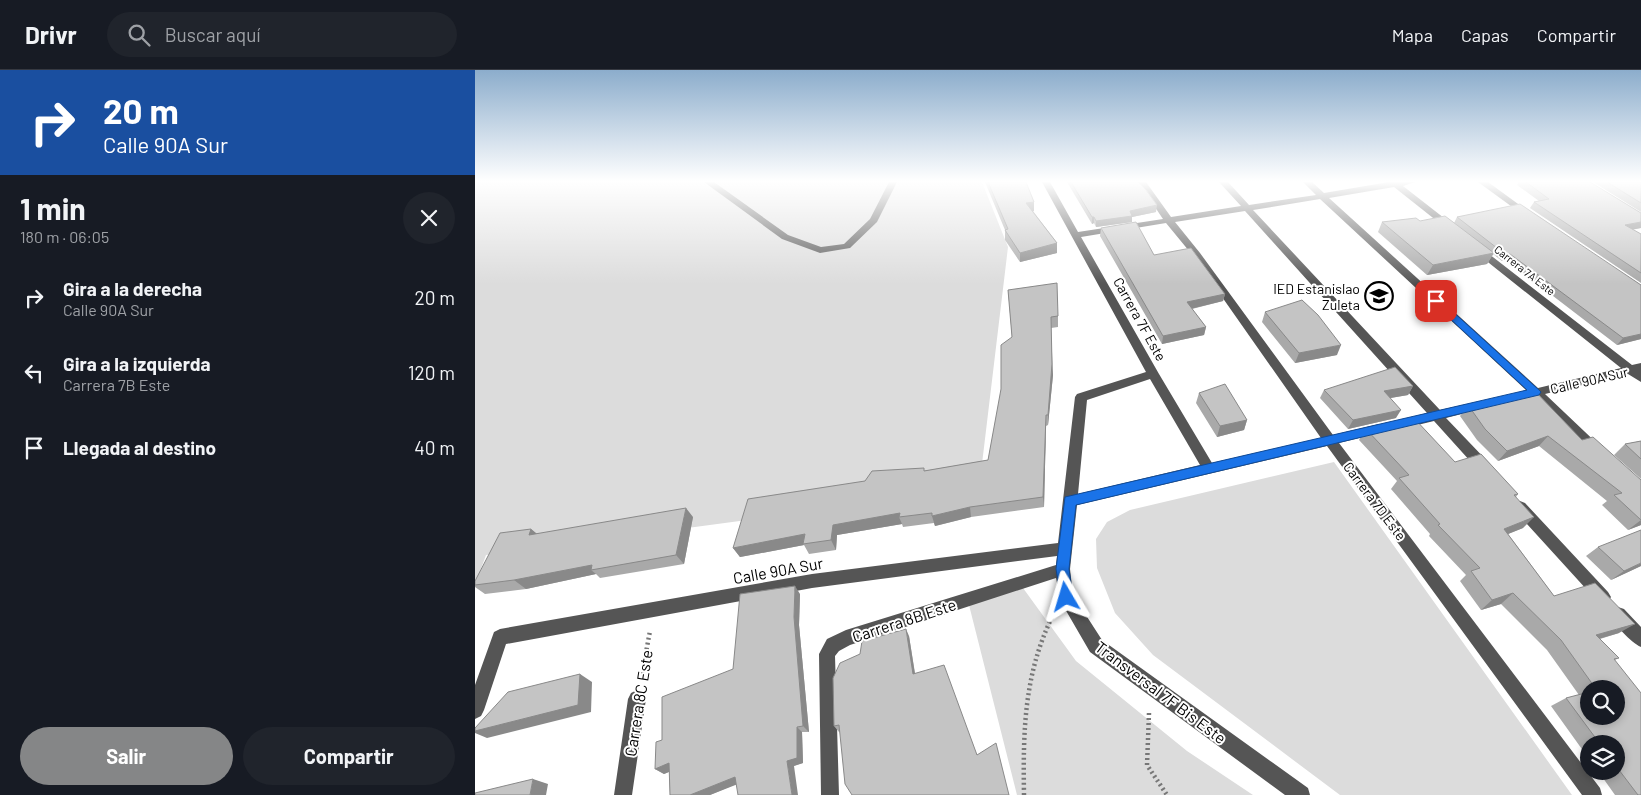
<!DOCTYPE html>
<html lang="es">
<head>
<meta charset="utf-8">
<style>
	body { margin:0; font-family:Barlow,sans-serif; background:#20242c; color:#f1f3f6; height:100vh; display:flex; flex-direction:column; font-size:19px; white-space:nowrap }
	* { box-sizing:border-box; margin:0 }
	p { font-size:16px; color:#9ea1a6 }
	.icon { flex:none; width:28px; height:28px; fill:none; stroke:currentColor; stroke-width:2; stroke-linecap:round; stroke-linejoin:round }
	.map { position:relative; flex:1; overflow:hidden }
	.panel { display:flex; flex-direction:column; background:#171b24; width:475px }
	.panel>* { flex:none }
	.top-card { background:#1a4fa0; color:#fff; overflow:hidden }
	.buttons { position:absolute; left:1105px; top:610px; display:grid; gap:10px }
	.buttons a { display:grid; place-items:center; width:45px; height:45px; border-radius:50%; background:#171b24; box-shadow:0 2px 8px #0003; font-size:25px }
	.pin { position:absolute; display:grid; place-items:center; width:42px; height:42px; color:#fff; margin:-21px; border-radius:10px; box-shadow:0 2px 8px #0006 }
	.me { position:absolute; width:55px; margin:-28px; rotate:353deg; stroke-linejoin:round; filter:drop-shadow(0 0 4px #0008) }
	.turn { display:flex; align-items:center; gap:18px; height:105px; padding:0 20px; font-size:22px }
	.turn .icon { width:65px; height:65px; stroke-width:2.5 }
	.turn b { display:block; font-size:35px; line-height:42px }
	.round { display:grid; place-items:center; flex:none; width:52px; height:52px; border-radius:26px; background:#20242c }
	.headline { display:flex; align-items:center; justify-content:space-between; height:85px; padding:0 20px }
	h1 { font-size:30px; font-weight:700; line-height:38px }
	.button { display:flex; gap:10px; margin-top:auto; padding:10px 20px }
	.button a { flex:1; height:58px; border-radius:30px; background:#858687; color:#fff; font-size:20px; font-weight:700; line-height:58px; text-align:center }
	.button a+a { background:#20242c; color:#f1f3f6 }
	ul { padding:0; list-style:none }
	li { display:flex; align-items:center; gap:15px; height:75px; padding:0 20px }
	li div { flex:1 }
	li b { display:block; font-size:19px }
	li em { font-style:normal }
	header { display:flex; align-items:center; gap:30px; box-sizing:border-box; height:70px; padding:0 25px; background:#171b24; border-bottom:1px solid #363941 }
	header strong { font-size:24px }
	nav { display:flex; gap:28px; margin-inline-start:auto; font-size:18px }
	.search { width:350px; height:45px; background:#20242c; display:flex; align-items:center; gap:12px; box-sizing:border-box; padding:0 18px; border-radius:28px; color:#9ea1a6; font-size:19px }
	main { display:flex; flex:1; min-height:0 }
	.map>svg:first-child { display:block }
	.green { fill:#dcdcdc }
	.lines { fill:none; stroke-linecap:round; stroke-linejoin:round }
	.path { stroke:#777; stroke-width:4.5; stroke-dasharray:2 3; stroke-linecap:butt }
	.minor { fill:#555; fill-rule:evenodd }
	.wall { fill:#a9a9a9; fill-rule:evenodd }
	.shaded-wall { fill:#898989 }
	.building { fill:#c4c4c4; stroke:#898989 }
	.route { fill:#1a73e8; stroke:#114b97 }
	.labels { text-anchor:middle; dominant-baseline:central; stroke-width:4; stroke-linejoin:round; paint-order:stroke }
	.far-street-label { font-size:11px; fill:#000; stroke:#fff }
	.poi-label { font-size:14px; fill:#000; stroke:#fff; text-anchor:end }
	.street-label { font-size:14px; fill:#000; stroke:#fff }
	.near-street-label { font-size:16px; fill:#000; stroke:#fff }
</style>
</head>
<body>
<header>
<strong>Drivr</strong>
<div class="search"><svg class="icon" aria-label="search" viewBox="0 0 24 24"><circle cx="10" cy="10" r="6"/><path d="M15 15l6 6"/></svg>Buscar aquí</div>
<nav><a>Mapa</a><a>Capas</a><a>Compartir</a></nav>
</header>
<main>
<section class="panel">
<div class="top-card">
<div class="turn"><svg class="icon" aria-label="right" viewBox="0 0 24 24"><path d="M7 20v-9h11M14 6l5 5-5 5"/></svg><div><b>20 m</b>Calle 90A Sur</div></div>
</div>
<div class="headline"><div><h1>1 min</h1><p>180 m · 06:05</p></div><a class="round"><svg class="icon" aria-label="close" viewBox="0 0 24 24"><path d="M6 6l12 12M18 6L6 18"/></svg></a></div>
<ul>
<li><svg class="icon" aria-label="right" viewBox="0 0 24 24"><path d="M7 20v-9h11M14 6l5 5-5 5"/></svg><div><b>Gira a la derecha</b><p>Calle 90A Sur</p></div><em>20 m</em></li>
<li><svg class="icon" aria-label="left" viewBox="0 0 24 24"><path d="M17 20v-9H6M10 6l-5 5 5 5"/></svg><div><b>Gira a la izquierda</b><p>Carrera 7B Este</p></div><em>120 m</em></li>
<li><svg class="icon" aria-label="arrive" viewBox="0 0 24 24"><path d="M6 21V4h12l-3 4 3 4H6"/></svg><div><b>Llegada al destino</b></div><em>40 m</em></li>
</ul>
<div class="button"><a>Salir</a><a>Compartir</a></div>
</section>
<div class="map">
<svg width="1166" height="725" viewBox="0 0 1166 725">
	<rect width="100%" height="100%" fill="#fff"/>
	<path class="green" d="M0,112H507L533,177L504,419L11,485L0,515Z
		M859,392L1097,725H865L678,585L640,543L622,498L621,469L632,452L655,440Z
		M548,518L601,591L712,681L778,725H542L494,535Z"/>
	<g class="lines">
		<path class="path" d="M166,609L175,561
			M674,643L672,695L692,725
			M549,725C548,660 549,604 578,545"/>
		<path class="minor" d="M229,112H239L313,165L346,177L369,174L395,149L414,112H422L402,152L375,178L345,183L307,169Z
			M567,112H575L603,162L688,149L663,112H671L696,147L766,136L744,112H753L774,135L841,125L828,112H837L849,123L914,112H940L928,116L978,155V159H972L919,117L854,128L1063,318L1146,298L999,181V177H1005L1157,295L1166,293V312L1153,304L1070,324L1129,380L1128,383H1118L1058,327L1045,330L1041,329L1039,326L1041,323L1051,320L845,129L778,140L965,340L1006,331L1010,332L1012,335L1010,338L971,348L1015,394L1017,398L1015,402L1010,403L1005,402L959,351L926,359L922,357L920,354L922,351L952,343L770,141L700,152L725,183L858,365L904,354L908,356L910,359L908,362L864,373L1125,718L1127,725H1107L852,376L602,435L595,499L598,525L627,570L833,718L835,725H810L615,582L586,532L581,508L375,575L364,581L360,586L364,725H346L344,584L352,569L371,560L581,495L582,486L337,518L31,574L9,640L6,646L0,649V615L19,562L25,559L337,504L583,473L600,327L602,324L671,302ZM691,153L719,187L846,368L737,393L684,304L606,167ZM675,309L725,395L603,424L612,330Z
			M1003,112H1013L1058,145L1051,147Z
			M1045,431L1050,433L1133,522L1136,527L1133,532L1128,534L1123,532L1040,441L1038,437L1040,433Z
			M1143,537L1149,539L1166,557V577C1155,572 1140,555 1135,544L1137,539Z
			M162,620L168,623L171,629L157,725H139L153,629L156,623Z"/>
	</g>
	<path class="wall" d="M510,112H551L559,132V141H558L582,173V183L545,192L530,170V160Z
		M592,112H663L681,142L657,147V152L621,157L619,153L617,154Z
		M1044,112H1115L1166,143V158L1157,159L1166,164V213L1055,138L1059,132L1064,131L1042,115Z
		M1118,112H1166V142Z
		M982,147L1166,215V269L1142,275L1031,190L1027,191L1018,184L1012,194L952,205L903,162L907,152L945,151L979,153Z
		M626,158L750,224L748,231L717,239L731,257L729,265L687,274L625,166Z
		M533,220L583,246V257L576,258L578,305L573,355L571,356L569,437L496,447L460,456L459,453L428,457L427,454L362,465L361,480L334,484L329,475L265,487L258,478L390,411L513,390L537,267Z
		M790,242L862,285L820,293L787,252Z
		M938,316L933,325L915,328L921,348L873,359L845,328L849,320Z
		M724,323L772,350L769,360L742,367L721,333Z
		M993,335L1107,370L1166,410V455L1153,460L1127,435L1132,431L1064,376L1023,391L1002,370L985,346Z
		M890,358L980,392L1043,424L1041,427L1048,458L1033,464L1079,526L1144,563L1125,569L1144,588L1140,590L1166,725H1140L1123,701H1141V674H1114V689L1076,636L1091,628L1104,625L1072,580L1026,534L1006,540L985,511L991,505L954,466L955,464L916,419L922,411L884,370ZM1114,619H1141L1114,646Z
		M1166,371V409L1139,385L1150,374Z
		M218,447L209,494L125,508L121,504L51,519L10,524L0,517V511L56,459L62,464Z
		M1123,477L1166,496L1136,510L1111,486Z
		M325,524L324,555L334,662H327L328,693L261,714L235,725H195L194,702L189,704L180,699L187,670L258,599Z
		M434,566L440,603L502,685L534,725L364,662L359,656Z"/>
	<path class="shaded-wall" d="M559,132V141L552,143L551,133Z
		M682,135L681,142L657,147V152L621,157V151L655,141Z
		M617,147H619V153L617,154Z
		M1166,152V158L1146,162L1150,155Z
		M582,173V183L545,192V183Z
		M1019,183L1012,194L952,205L958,195Z
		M1035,184L1031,190L1027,191L1031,185Z
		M750,224L748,231L711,240L712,232Z
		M731,257L729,265L687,274L688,266Z
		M1166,264V269L1142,275L1148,268Z
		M866,275L862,285L820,293L824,283Z
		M577,294L578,305L573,355V345Z
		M938,316L933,325L904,330L909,321Z
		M926,340L921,348L873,359L878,350Z
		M571,345V356L569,437L568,427Z
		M772,350L769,360L742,367L745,356Z
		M1073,366L1064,376L1023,391L1032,381Z
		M495,437L496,447L460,456L457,446Z
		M211,438L218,447L209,494L201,485Z
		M425,443L424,447L427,454L362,465L361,480L356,470L358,455Z
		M1059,447L1048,458L1018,470L1029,459Z
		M1166,450V455L1153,460Z
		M56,459L67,468L54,465Z
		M330,464L328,474L329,475L265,487L258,478Z
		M1166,493V496L1136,510L1149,501Z
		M117,495L116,500L121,504L51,519L39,510Z
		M320,516L325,524L324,555L334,662L328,656L319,547Z
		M1038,523L1026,534L1006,540L1017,530Z
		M1160,554L1144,563L1106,574L1121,565Z
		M431,559L434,566L441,611L438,604Z
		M105,604L117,612L116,642L12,668L0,663V661Z
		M322,657L327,662L328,693L319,696L323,725H317L312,691Z
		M194,693L203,698L189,704L180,699Z
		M260,707L268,712L235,725H215Z
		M58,709L73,714L71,725H55Z"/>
	<path class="building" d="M513,112H551L559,132L551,133L582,173L545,183L530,160L533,159Z
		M596,112H663L671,120L682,135L655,141L657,146L621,151L619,147H617Z
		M1051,112H1115L1166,143V152L1150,155L1166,164V203L1059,132L1074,129Z
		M1132,112H1166V133Z
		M1045,134L1166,215V264L1148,268L1035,184L1031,185L982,147Z
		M970,146L1019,183L958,195L907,152L941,148L945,151Z
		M661,152L679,185L716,178L750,224L712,232L731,257L688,266L626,158Z
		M582,213L583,246L576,247L577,294L573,345H571L568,427L495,437L457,446V443L424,447L425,443L358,455L356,470L328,474L330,464L258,478L273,429L390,411L397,401L449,398V401L513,390L526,319V275L537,267L533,220Z
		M827,230L843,245L866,275L824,283L790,242Z
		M920,297L938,316L909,321L926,340L878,350L849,320Z
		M750,314L772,350L745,356L724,323Z
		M1059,320L1107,370L1118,367L1166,410V450L1139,425L1147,423L1073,366L1032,381L1010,359L993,335Z
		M938,347L980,392L1006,384L1043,424L1039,425L1059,447L1029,459L1079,526L1120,513L1160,554L1121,565L1144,588L1139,589L1166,623V725H1163L1141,696V674H1125L1091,628L1114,622V646H1141V619H1121L1086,570L1038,523L1017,530L996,501L1005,498L963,455L965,454L924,408L934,405L890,358Z
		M1166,371V389L1150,374Z
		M211,438L201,485L116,500L117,495L39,510L0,515V511L25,463L56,459L54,465Z
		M1166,460V493L1149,501L1123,477Z
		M320,516L319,547L328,656L322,657V688L312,691L317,725H263L260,707L215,725H195L194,693L180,699L181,672L187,670V627L258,599L265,524Z
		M431,559L438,604L469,595L502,685L521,673L534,725H377L370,714L364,655L359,656L358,608L365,593L385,584L387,571Z
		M105,604L103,635L0,661V658L33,622Z
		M58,709L55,725H0V723Z"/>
	<linearGradient id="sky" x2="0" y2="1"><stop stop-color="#8cadcc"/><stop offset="0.52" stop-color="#fff"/><stop offset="1" stop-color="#fff" stop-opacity="0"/></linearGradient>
	<rect width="1166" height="214" fill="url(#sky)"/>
	<path class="route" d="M961,228L964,229L1064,320L1066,322L1064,325L601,435L594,499L598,527L596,531L591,533L586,531L581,499L590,427L1052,320L958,233V229Z"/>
	<defs>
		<symbol id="school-ring" viewBox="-11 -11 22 22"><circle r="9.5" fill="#fff" stroke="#000" stroke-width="1.5"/><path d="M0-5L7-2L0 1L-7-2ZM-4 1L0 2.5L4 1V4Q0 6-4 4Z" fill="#000"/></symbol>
	</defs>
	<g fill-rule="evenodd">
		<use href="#school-ring" x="888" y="210" width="32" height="32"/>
	</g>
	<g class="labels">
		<g class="far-street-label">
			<text transform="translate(1050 200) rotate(38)">Carrera 7A Este</text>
		</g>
		<g class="poi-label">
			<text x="885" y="218">IED Estanislao<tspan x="885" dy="16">Zuleta</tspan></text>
		</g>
		<g class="street-label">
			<text transform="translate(665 249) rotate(61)">Carrera 7F Este</text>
			<text transform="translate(1114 310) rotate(-13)">Calle 90A Sur</text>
			<text transform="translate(900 431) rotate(53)">Carrera 7D Este</text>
		</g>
		<g class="near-street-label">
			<text transform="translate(303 500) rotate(-10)">Calle 90A Sur</text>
			<text transform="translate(429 550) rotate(-18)">Carrera 8B Este</text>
			<text transform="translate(686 622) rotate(37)">Transversal 7F Bis Este</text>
			<text transform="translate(163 633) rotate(-81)">Carrera 8C Este</text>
		</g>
	</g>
</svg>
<div class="buttons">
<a><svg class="icon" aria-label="search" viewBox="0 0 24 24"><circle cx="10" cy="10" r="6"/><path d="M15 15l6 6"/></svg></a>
<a><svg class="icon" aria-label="layers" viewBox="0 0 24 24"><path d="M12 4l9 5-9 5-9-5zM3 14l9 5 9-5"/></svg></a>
</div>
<div class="pin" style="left:961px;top:231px;background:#d93025"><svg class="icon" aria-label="arrive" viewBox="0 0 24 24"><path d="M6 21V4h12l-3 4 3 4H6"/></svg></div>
<svg class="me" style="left:591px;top:527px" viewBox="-20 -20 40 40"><path d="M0-17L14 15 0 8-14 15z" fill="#1a73e8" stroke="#fff" stroke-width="4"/></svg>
</div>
</main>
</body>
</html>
